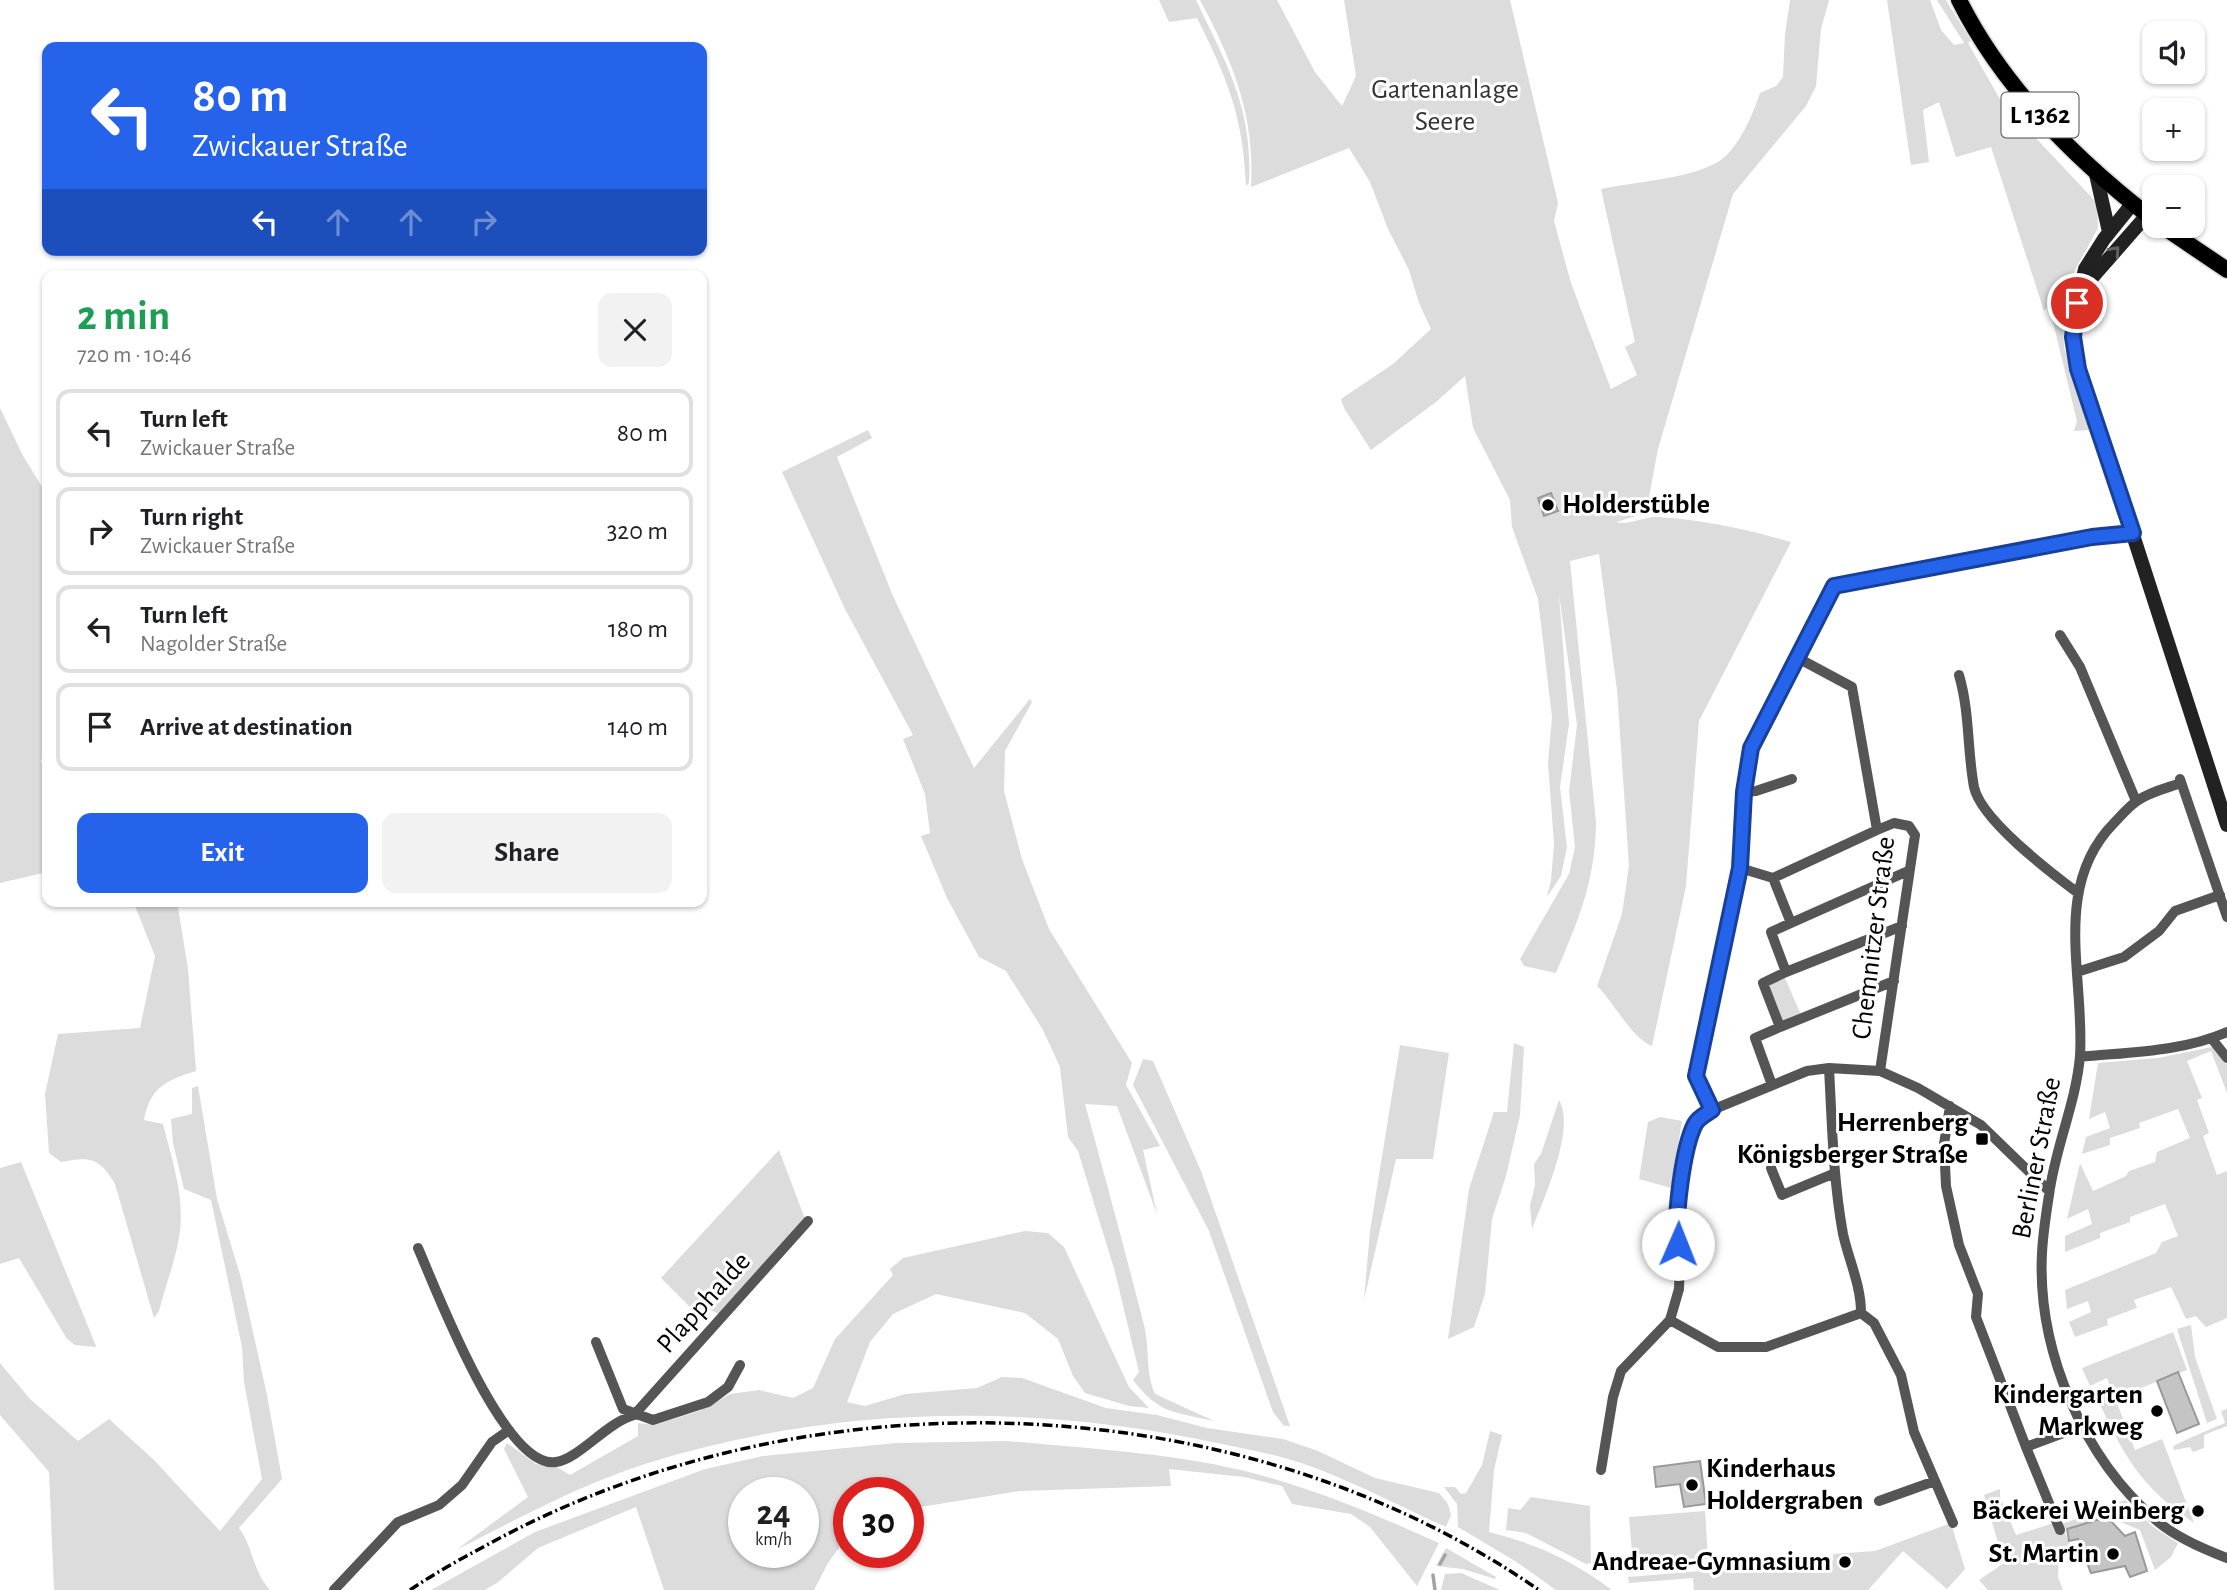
<!DOCTYPE html>
<html lang="en">
<head>
<meta charset="utf-8">
<style>
	body { margin:0; font-family:"Alegreya Sans",sans-serif; background:#f2f2f2; color:#202124; height:100vh; display:flex; flex-direction:column; font-size:26px; white-space:nowrap }
	* { box-sizing:border-box; margin:0 }
	p { font-size:23px; color:#757577 }
	.icon { flex:none; width:38px; height:38px; fill:none; stroke:currentColor; stroke-width:2; stroke-linecap:round; stroke-linejoin:round }
	.map { position:relative; flex:1; overflow:hidden }
	.details { position:absolute; left:42px; top:270px; width:665px; height:637px; display:flex; flex-direction:column; background:#fff; border-radius:14px; box-shadow:0 2px 5px #0004 }
	.details>* { flex:none }
	.guide { position:absolute; left:42px; top:42px; width:665px; height:214px; border-radius:14px; box-shadow:0 2px 5px #0004; background:#2563eb; color:#fff; overflow:hidden }
	.tools { position:absolute; left:2142px; top:21px; display:grid; gap:14px }
	.tools a { display:grid; place-items:center; width:63px; height:63px; border-radius:14px; background:#fff; box-shadow:0 2px 5px #0004; font-size:35px }
	.speed { position:absolute; left:728px; top:1477px; display:flex; gap:14px; font-size:35px; font-weight:700; text-align:center }
	.speed>* { display:grid; place-content:center; width:91px; height:91px; border-radius:50%; background:#fff; box-shadow:0 2px 5px #0004; line-height:1 }
	.speed small { font-size:18px; font-weight:400 }
	.speed .limit { border:10px solid #d22; background:#fff; color:#111 }
	.pin { position:absolute; display:grid; place-items:center; width:60px; height:60px; color:#fff; margin:-30px; border:4px solid #fff; border-radius:50%; box-shadow:0 2px 7px #0007 }
	.me { position:absolute; width:77px; margin:-38px; rotate:1deg; stroke-linejoin:round; filter:drop-shadow(0 0 5px #0008) }
	.turn { display:flex; align-items:center; gap:24px; height:147px; padding:0 35px; font-size:32px }
	.turn .icon { width:91px; height:91px; stroke-width:2.5 }
	.turn b { display:block; font-size:49px; line-height:60px }
	.lanes { display:flex; align-items:center; height:66px; padding:0 35px; background:#0003; justify-content:center; gap:35px; direction:ltr }
	.lanes .off { opacity:.35 }
	.round { display:grid; place-items:center; flex:none; width:74px; height:74px; border-radius:14px; background:#f2f2f2 }
	.overview { display:flex; align-items:center; justify-content:space-between; height:119px; padding:0 35px }
	h1 { font-size:42px; font-weight:700; line-height:52px; color:#1e9e55 }
	.cta { display:flex; gap:14px; margin-top:auto; padding:14px 35px }
	.cta a { flex:1; height:80px; border-radius:14px; background:#2563eb; color:#fff; font-size:28px; font-weight:700; line-height:80px; text-align:center }
	.cta a+a { background:#f2f2f2; color:#202124 }
	ul { padding:0; list-style:none }
	li { display:flex; align-items:center; gap:21px; height:88px; margin:0 14px 10px; padding:0 21px; border:4px solid #e0e0e0; border-radius:14px }
	li div { flex:1 }
	li b { display:block; font-size:26px }
	li em { font-style:normal }
	.map>svg:first-child { display:block }
	.green { fill:#dcdcdc; fill-rule:evenodd }
	.lines { fill:none; stroke-linecap:round; stroke-linejoin:round }
	.stream { stroke:#a3a3a3; stroke-width:3.5 }
	.building { fill:#c4c4c4; stroke:#999; stroke-width:2 }
	.primary-casing { stroke:#dbdbdb; stroke-width:19 }
	.street { stroke:#555; stroke-width:10 }
	.secondary { stroke:#222; stroke-width:14 }
	.primary { stroke:#000; stroke-width:16 }
	.rail { stroke:#000; stroke-width:3.5; stroke-dasharray:10 3.5 2 3.5; stroke-linecap:butt }
	.oneway { stroke:#646464 }
	.route-casing { stroke:#184099; stroke-width:18 }
	.route { stroke:#2563eb; stroke-width:12 }
	.poi-dot { fill:#000; stroke:#fff; stroke-width:2.5 }
	.labels { text-anchor:middle; dominant-baseline:central; stroke-width:6; stroke-linejoin:round; paint-order:stroke }
	.shield { fill:#fff; stroke:#4c4c4c; stroke-width:2 }
	.shield-label { font-size:26px; font-weight:bold; fill:#000 }
	.park-label { font-size:28px; fill:#333; stroke:#fff }
	.poi-label { font-size:28px; font-weight:bold; fill:#000; stroke:#fff; text-anchor:end }
	.street-label { font-size:28px; fill:#000; stroke:#fff }
</style>
</head>
<body>
<div class="map">
<svg width="2227" height="1590" viewBox="0 0 2227 1590">
	<rect width="100%" height="100%" fill="#fff"/>
	<path class="green" d="M1159,0H1196C1227,65 1253,109 1249,183L1246,186C1243,116 1228,80 1197,18L1169,22Z
		M1200,0H1277L1315,72L1342,106L1356,76L1344,0H1510L1558,203L1554,221L1571,283L1611,389L1637,375L1625,347L1635,342L1601,189C1635,182 1688,179 1718,162C1738,150 1753,114 1760,93L1776,86L1783,77L1785,34L1790,0H1829L1821,29L1816,86L1806,106L1733,194L1658,449L1646,513L1616,522C1628,526 1644,516 1658,517C1705,520 1745,529 1791,542L1699,721L1686,886L1652,1046C1632,1039 1614,1002 1597,986L1622,914L1629,866L1617,690L1599,554L1570,561L1596,822C1595,883 1579,918 1556,973L1524,966L1520,959L1569,874L1575,847L1569,791L1577,725L1559,594L1569,724L1560,787L1567,847L1561,876L1547,897L1551,880L1554,844L1548,763L1552,717L1538,599L1512,527L1510,500L1473,428L1465,376L1436,402L1371,450L1344,408L1341,399L1393,364L1431,329L1419,303L1409,270L1388,229L1370,182L1349,148L1251,187C1255,115 1233,62 1200,0Z
		M1887,0H1930L1941,30L1954,45L1964,43L1937,0H1946L1971,41L1968,43L2001,101L2097,203L2098,228L2068,283L2044,311L1991,147L1956,157L1939,102L1923,110L1929,162L1911,165Z
		M2058,307L2063,311L2064,347L2089,430L2074,431L2077,421L2051,314Z
		M0,408L22,454L47,495V758L41,760L47,783V872L0,883Z
		M868,430L872,438L837,457L893,596L974,768L1030,699L1032,702L1005,751L1004,791L1022,859L1049,929L1132,1063L1126,1085L1160,1146L1143,1150L1157,1214L1117,1106L1085,1104C1105,1177 1125,1251 1144,1325C1150,1348 1145,1372 1155,1394L1214,1421C1174,1412 1159,1414 1133,1380L1139,1372L1115,1272L1078,1151L1068,1137L1060,1067L1043,1030L1006,971L979,957L947,898L921,836L930,833L925,794L903,739L913,735L845,609L782,472Z
		M133,901H177L188,969L196,1071C167,1080 150,1087 144,1120L163,1124C172,1160 186,1200 179,1237C175,1262 165,1287 159,1311L154,1318L115,1184C100,1158 90,1156 61,1162L49,1153L45,1094L58,1034L140,1028L155,956Z
		M1785,978L1801,1015L1785,1021L1782,1020L1769,989L1770,985Z
		M1514,1043L1524,1047L1520,1115L1506,1176L1492,1219L1485,1294L1474,1327L1448,1339L1469,1189L1494,1112H1507Z
		M1400,1045L1449,1053L1433,1159H1396L1364,1300L1370,1231Z
		M2212,1047L2227,1065V1093L2211,1051L2187,1061L2202,1098L2197,1100L2209,1133L2203,1136L2217,1175L2227,1171V1318L2206,1327L2196,1316L2186,1319L2171,1287L2134,1300L2137,1308L2107,1319L2108,1325L2075,1337L2069,1322L2091,1312L2088,1301L2067,1309L2065,1290L2156,1253L2162,1242L2178,1236L2165,1204L2130,1217V1222L2100,1233V1238L2065,1252V1236L2092,1224L2088,1209L2067,1219L2080,1163L2093,1191L2126,1176L2129,1171L2155,1162L2157,1152L2190,1138L2178,1109L2139,1123L2140,1128L2110,1138V1145L2082,1154L2086,1137L2110,1128L2105,1112L2089,1119L2098,1063L2158,1058Z
		M1143,1059L1153,1061L1201,1171L1290,1426H1284L1273,1412L1209,1231L1133,1085Z
		M198,1086L217,1199L241,1278L267,1395L282,1479L239,1528C253,1546 253,1572 270,1590H54L49,1472L0,1415V1363L30,1399L78,1441L109,1419L154,1460L220,1531L262,1479L244,1382L242,1347L211,1200L184,1189L173,1143L171,1119L192,1114V1088Z
		M1559,1100C1576,1128 1544,1199 1532,1229L1530,1206L1535,1185L1534,1164L1541,1154Z
		M1660,1117L1682,1121L1671,1188L1639,1179L1648,1122Z
		M779,1150L805,1219L719,1314L706,1308L699,1316L661,1278Z
		M21,1162L96,1346V1347L75,1345L67,1339L19,1258L0,1264V1168Z
		M1025,1231L1048,1233L1064,1247L1129,1387L1149,1408L1129,1406L1085,1393L1073,1376L1058,1339L1025,1313L936,1294L893,1314L870,1342L847,1402L865,1406L905,1394L977,1388L1002,1377L1022,1378L1106,1408L1157,1415L1207,1428L1283,1439L1318,1451L1375,1478L1439,1493L1448,1504L1451,1515L1446,1527C1401,1507 1356,1483 1310,1466C1273,1453 1231,1446 1192,1438C1012,1403 824,1408 648,1463C581,1484 518,1519 456,1550L528,1497L504,1449L507,1443L536,1464L555,1466L570,1475L638,1436V1423L655,1425L699,1411L730,1394L759,1390L793,1398L813,1388L835,1339L893,1275L890,1269L903,1258Z
		M2191,1325L2195,1357L2217,1419L2207,1423L2177,1329Z
		M2173,1332L2187,1370L2115,1398L2135,1450L2162,1439L2194,1523C2139,1486 2123,1454 2096,1396L2111,1389L2107,1378L2090,1386L2082,1368Z
		M2227,1409V1426L2204,1435V1448L2193,1452L2190,1447L2174,1450L2173,1446C2190,1438 2207,1430 2225,1423L2221,1411Z
		M1490,1431L1502,1435L1494,1470L1489,1532C1539,1545 1570,1559 1612,1590H1556L1515,1561L1458,1527L1457,1504L1444,1487H1455L1461,1494L1466,1493L1482,1465Z
		M1007,1441C1091,1449 1178,1453 1260,1475C1322,1492 1381,1517 1439,1543L1417,1586L1370,1527L1351,1514L1292,1504L1282,1486L1244,1477L1169,1469L1171,1486L1020,1491L908,1509V1493H849V1534L828,1563L814,1590H664L636,1507L538,1548L497,1583L485,1590H431L535,1532L705,1469L763,1456L897,1443ZM744,1493H803V1552H744Z
		M2000,1489V1497L2016,1535L2054,1523L2057,1526L2125,1500L2152,1526L2178,1543L2171,1557L2155,1570L2140,1530L2106,1516L2064,1529L2070,1546L2059,1550L2058,1577L2063,1590H1988L1979,1580L2004,1563L1984,1495Z
		M1531,1497L1590,1506L1591,1563L1586,1564L1526,1533L1506,1530L1508,1508L1520,1510Z
		M1705,1511L1708,1559L1633,1564L1629,1517Z
		M1951,1523L1965,1569L1947,1589L1903,1551L1868,1590H1694L1693,1578L1629,1583L1628,1577L1833,1560V1554L1875,1551Z
		M1446,1548L1496,1577L1495,1579L1463,1569L1436,1566Z
		M1461,1573L1500,1590H1441L1445,1574Z"/>
	<g class="lines">
		<path class="stream" d="M1440,1564L1445,1555
			M1433,1575L1435,1590"/>
	</g>
	<path class="building" d="M1551,493L1558,511L1544,516L1538,498Z
		M2178,1372L2199,1424L2177,1433L2157,1381Z
		M1700,1461L1706,1504L1684,1507L1680,1484L1656,1487L1654,1467Z
		M2107,1517L2125,1536L2135,1532L2147,1571L2130,1577L2125,1566L2091,1573L2078,1539L2069,1541L2067,1529Z"/>
	<g class="lines">
		<defs>
			<path id="primary" d="M1959,0C2003,88 2077,161 2154,220
				M2162,226L2227,270"/>
		</defs>
		<use href="#primary" class="primary-casing"/>
		<path class="street" d="M2060,635L2080,667L2136,801
			M1796,657L1852,687L1877,830
			M1959,675C1970,713 1967,749 1974,787C1981,820 2050,872 2078,893
			M2180,779L2227,917
			M2181,783C2167,788 2149,792 2137,801C2129,806 2121,816 2114,823C2051,887 2085,977 2080,1056C2076,1103 2055,1148 2049,1195C2046,1214 2043,1233 2042,1253C2037,1350 2083,1458 2157,1521C2177,1538 2203,1549 2227,1558
			M1744,792L1756,791L1792,779
			M1740,868L1773,878L1877,830L1894,823L1909,826L1915,835L1880,1071
			M1791,923L1908,871
			M1786,972L1902,926
			M2077,972L2124,957L2159,931L2175,911L2220,895
			M1780,1027L1894,981
			M2212,1039L2227,1058
			M2080,1057C2129,1052 2181,1052 2227,1032
			M1829,1068C1832,1123 1833,1179 1843,1234C1849,1261 1861,1285 1861,1313
			M1772,1085L1755,1038L1780,1027L1763,983L1786,972L1771,932L1791,923L1773,878
			M1950,1106L1944,1144L1946,1186L1959,1245L1978,1294L1976,1317L2026,1447L2082,1426
			M1712,1110L1696,1076L1740,868L1744,792L1751,748L1834,586L2092,537L2133,533
			M1771,1168L1782,1195L1835,1173
			M418,1248C436,1289 504,1470 556,1462C580,1458 606,1423 634,1415L808,1221
			M1861,1313L1874,1323L1901,1375L1914,1432L1953,1523
			M1670,1320L1718,1347H1766L1861,1313
			M596,1342L623,1409L653,1420L708,1402L728,1387L740,1365
			M2026,1447L2060,1530
			M1601,1470L1613,1397L1621,1371L1670,1320L1679,1289L1680,1260L1675,1228L1688,1145L1696,1121L1712,1110L1807,1071L1829,1068L1880,1071L1918,1088L1981,1125L2049,1191
			M1879,1501L1935,1481
			M334,1590L398,1522L439,1505L462,1485L492,1442L509,1430"/>
		<path class="secondary" d="M2095,170L2109,232
			M2133,203L2104,239L2085,269L2073,326L2075,356L2227,825
			M2083,288L2147,215"/>
		<use href="#primary" class="primary"/>
		<path class="rail" d="M410,1590C438,1571 468,1555 498,1539C815,1370 1241,1384 1539,1590"/>
	</g>
	<defs><path id="oneway-chevron" d="M-2-3.5L2.5 0L-2 3.5" fill="none" stroke-width="1.6" stroke-linecap="round" stroke-linejoin="round" transform="scale(1.75)"/></defs>
	<use class="oneway" href="#oneway-chevron" transform="translate(2115 251) rotate(-48)"/>
	<g class="lines">
		<defs>
			<path id="route" d="M1678,1244C1674,1218 1683,1147 1695,1124C1698,1118 1706,1114 1712,1110L1696,1076L1740,868L1744,792L1751,748L1834,586L2092,537L2133,533L2078,369L2073,337L2077,303"/>
		</defs>
		<use href="#route" class="route-casing"/>
		<use href="#route" class="route"/>
	</g>
	<g class="poi-dot">
		<circle cx="1548" cy="505" r="7"/>
		<rect x="1975" y="1132" width="14" height="14" rx="3.5"/>
		<circle cx="2157" cy="1411" r="7"/>
		<circle cx="1692" cy="1485" r="7"/>
		<circle cx="2198" cy="1511" r="7"/>
		<circle cx="2113" cy="1554" r="7"/>
		<circle cx="1845" cy="1562" r="7"/>
	</g>
	<g class="labels">
		<rect class="shield" x="2001.5" y="92.5" width="77" height="45" rx="5"/>
		<g class="shield-label">
			<text x="2040" y="115">L 1362</text>
		</g>
		<g class="park-label">
			<text x="1445" y="90">Gartenanlage<tspan x="1445" dy="32">Seere</tspan></text>
		</g>
		<g class="poi-label">
			<text x="1562" y="505" text-anchor="start">Holderstüble</text>
			<text x="1968" y="1123">Herrenberg<tspan x="1968" dy="32">Königsberger Straße</tspan></text>
			<text x="2143" y="1395">Kindergarten<tspan x="2143" dy="32">Markweg</tspan></text>
			<text x="1706" y="1469" text-anchor="start">Kinderhaus<tspan x="1706" dy="32">Holdergraben</tspan></text>
			<text x="2184" y="1511">Bäckerei Weinberg</text>
			<text x="2099" y="1554">St. Martin</text>
			<text x="1831" y="1562">Andreae-Gymnasium</text>
		</g>
		<g class="street-label">
			<text transform="translate(1874 938) rotate(-83)">Chemnitzer Straße</text>
			<text transform="translate(2037 1158) rotate(-79)">Berliner Straße</text>
			<text transform="translate(704 1303) rotate(-48)">Plapphalde</text>
		</g>
	</g>
</svg>
<div class="tools">
<a><svg class="icon" aria-label="sound" viewBox="0 0 24 24"><path d="M4 9h4l5-4v14l-5-4H4zM17 9q2 3 0 6"/></svg></a>
<a>+</a>
<a>−</a>
</div>
<div class="speed"><div>24<small>km/h</small></div><div class="limit">30</div></div>
<div class="pin" style="left:2077px;top:303px;background:#d93025"><svg class="icon" aria-label="arrive" viewBox="0 0 24 24"><path d="M6 21V4h12l-3 4 3 4H6"/></svg></div>
<svg class="me" style="left:1678px;top:1244px" viewBox="-20 -20 40 40"><circle r="19" fill="#fff"/><path d="M0-13L10 11 0 6-10 11z" fill="#2563eb"/></svg>
<div class="guide">
<div class="turn"><svg class="icon" aria-label="left" viewBox="0 0 24 24"><path d="M17 20v-9H6M10 6l-5 5 5 5"/></svg><div><b>80 m</b>Zwickauer Straße</div></div>
<div class="lanes"><svg class="icon" aria-label="left" viewBox="0 0 24 24"><path d="M17 20v-9H6M10 6l-5 5 5 5"/></svg><svg class="icon off" aria-label="ahead" viewBox="0 0 24 24"><path d="M12 20V5M6 11l6-6 6 6"/></svg><svg class="icon off" aria-label="ahead" viewBox="0 0 24 24"><path d="M12 20V5M6 11l6-6 6 6"/></svg><svg class="icon off" aria-label="right" viewBox="0 0 24 24"><path d="M7 20v-9h11M14 6l5 5-5 5"/></svg></div>
</div>
<section class="details">
<div class="overview"><div><h1>2 min</h1><p>720 m · 10:46</p></div><a class="round"><svg class="icon" aria-label="close" viewBox="0 0 24 24"><path d="M6 6l12 12M18 6L6 18"/></svg></a></div>
<ul>
<li><svg class="icon" aria-label="left" viewBox="0 0 24 24"><path d="M17 20v-9H6M10 6l-5 5 5 5"/></svg><div><b>Turn left</b><p>Zwickauer Straße</p></div><em>80 m</em></li>
<li><svg class="icon" aria-label="right" viewBox="0 0 24 24"><path d="M7 20v-9h11M14 6l5 5-5 5"/></svg><div><b>Turn right</b><p>Zwickauer Straße</p></div><em>320 m</em></li>
<li><svg class="icon" aria-label="left" viewBox="0 0 24 24"><path d="M17 20v-9H6M10 6l-5 5 5 5"/></svg><div><b>Turn left</b><p>Nagolder Straße</p></div><em>180 m</em></li>
<li><svg class="icon" aria-label="arrive" viewBox="0 0 24 24"><path d="M6 21V4h12l-3 4 3 4H6"/></svg><div><b>Arrive at destination</b></div><em>140 m</em></li>
</ul>
<div class="cta"><a>Exit</a><a>Share</a></div>
</section>
</div>
</body>
</html>
